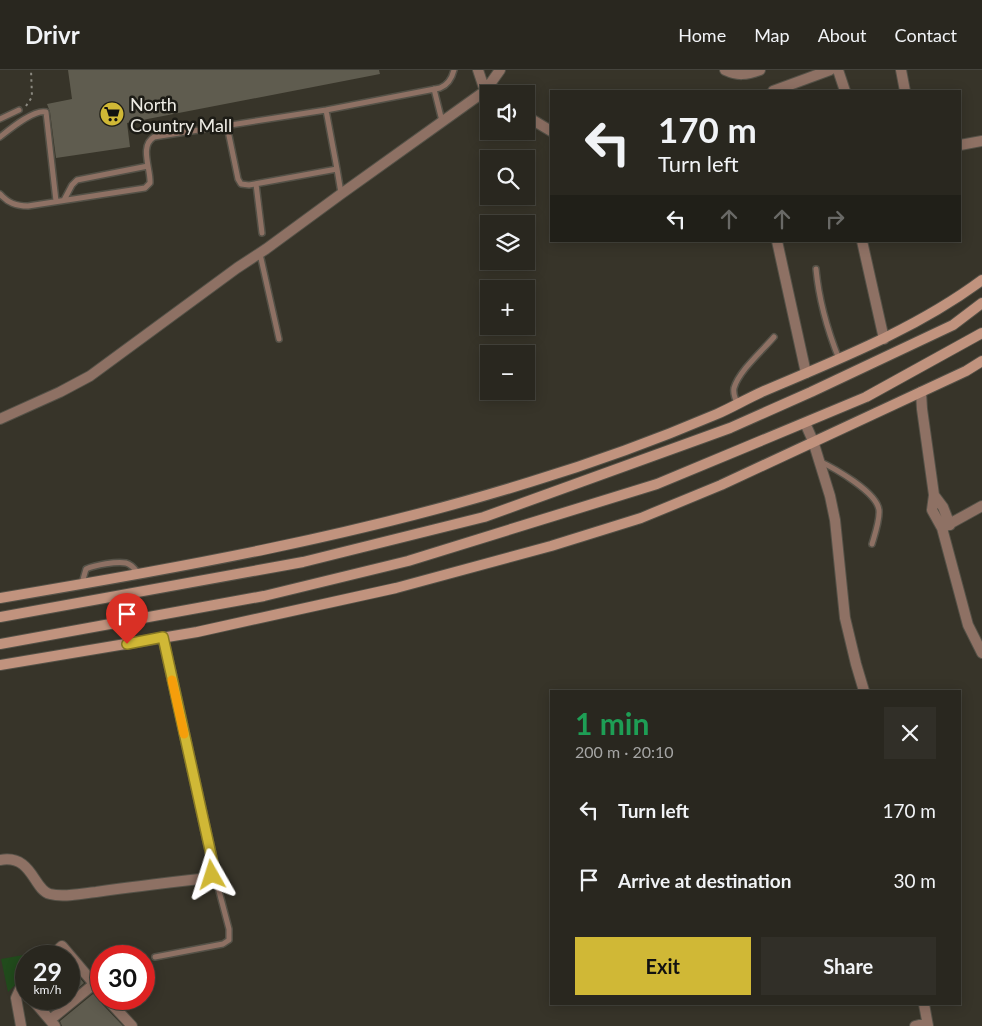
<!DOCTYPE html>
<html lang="en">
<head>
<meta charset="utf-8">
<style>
	body { margin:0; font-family:Lato,sans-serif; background:#312f28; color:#f1f3f6; height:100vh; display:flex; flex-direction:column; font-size:19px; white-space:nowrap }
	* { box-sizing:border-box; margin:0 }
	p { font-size:16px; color:#a5a5a4 }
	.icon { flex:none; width:28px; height:28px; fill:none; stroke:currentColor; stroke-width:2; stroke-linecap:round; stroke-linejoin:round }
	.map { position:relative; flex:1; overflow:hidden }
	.details { position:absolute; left:550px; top:620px; width:411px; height:315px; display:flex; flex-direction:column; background:#29271f; border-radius:0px; box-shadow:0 2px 12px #0003,0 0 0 1px #45443d }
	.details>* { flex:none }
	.top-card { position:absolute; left:550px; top:20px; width:411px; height:152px; border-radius:0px; box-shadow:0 2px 12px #0003,0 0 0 1px #45443d; background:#29271f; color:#f1f3f6; overflow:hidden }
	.tools { position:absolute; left:480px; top:15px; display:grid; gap:10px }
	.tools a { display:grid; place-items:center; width:55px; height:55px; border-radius:0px; background:#29271f; box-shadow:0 2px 12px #0003,0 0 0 1px #45443d; font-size:25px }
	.speed { position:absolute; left:15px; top:875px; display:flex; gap:10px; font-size:25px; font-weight:700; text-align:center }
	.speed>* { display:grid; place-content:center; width:65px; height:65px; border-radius:50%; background:#29271f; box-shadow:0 2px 12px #0003,0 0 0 1px #45443d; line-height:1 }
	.speed small { font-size:12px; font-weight:400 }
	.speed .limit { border:8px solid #d22; background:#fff; color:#111 }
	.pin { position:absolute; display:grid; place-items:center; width:42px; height:42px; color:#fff; margin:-51px -21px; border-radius:50% 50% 50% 0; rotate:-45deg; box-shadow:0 0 5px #0007 }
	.pin .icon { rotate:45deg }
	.me { position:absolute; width:55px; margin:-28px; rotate:354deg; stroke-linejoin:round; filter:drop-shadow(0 0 4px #0008) }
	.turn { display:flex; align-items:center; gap:18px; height:105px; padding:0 25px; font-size:22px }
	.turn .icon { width:65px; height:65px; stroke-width:2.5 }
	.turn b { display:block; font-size:35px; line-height:42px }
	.lanes { display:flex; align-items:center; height:48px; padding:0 25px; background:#0003; justify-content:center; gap:25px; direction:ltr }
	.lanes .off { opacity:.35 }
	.round { display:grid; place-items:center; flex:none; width:52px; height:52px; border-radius:0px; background:#312f28 }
	.overview { display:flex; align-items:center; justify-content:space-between; height:85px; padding:0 25px }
	h1 { font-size:30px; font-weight:700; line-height:38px; color:#1e9e55 }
	.cta { display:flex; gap:10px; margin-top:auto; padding:10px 25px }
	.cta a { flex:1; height:58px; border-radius:0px; background:#d0b836; color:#111; font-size:20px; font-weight:700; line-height:58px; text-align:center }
	.cta a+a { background:#312f28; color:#f1f3f6 }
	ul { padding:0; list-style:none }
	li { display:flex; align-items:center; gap:15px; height:70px; padding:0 25px }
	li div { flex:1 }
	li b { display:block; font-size:19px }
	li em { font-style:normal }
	header { display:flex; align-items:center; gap:30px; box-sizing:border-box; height:70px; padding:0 25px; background:#29271f; border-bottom:1px solid #45443d }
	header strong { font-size:24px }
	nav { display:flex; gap:28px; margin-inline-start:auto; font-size:18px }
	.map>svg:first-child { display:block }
	.green { fill:#214b1c }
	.building { fill:#5f5c4f }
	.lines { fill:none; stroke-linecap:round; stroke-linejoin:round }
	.lane-casing { stroke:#545147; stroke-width:8 }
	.street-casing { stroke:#545147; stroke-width:12 }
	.secondary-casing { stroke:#545147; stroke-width:12 }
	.path { stroke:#8b8980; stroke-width:2; stroke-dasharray:2.5 4; stroke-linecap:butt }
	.lane { stroke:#8e7164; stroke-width:5 }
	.street { stroke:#8e7164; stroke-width:10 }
	.secondary { stroke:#c1937e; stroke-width:10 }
	.route-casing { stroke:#877823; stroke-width:12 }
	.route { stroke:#d0b836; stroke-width:9 }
	.slow { stroke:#f59e0b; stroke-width:9 }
	.labels { text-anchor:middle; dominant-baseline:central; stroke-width:5; stroke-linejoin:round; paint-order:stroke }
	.poi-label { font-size:18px; fill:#edebe4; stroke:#1d1c16; text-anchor:start }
</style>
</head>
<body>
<header>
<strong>Drivr</strong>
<nav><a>Home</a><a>Map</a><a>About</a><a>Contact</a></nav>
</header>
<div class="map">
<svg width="982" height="956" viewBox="0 0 982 956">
	<rect width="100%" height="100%" fill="#373429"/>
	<path class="green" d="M51,880L45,886H26V904L8,922L1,889Z"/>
	<path class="building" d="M68,0H379L380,4L127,53L130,77L56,88L50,42L47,34L72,29Z
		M69,895L84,913L69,926Z
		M93,924L100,929L102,934L123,956H62L60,951Z
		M41,929H65L51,940Z"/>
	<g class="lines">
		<defs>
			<path id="lane" d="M434,19L442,51
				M0,49L19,40
				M227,56L238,109L241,114L249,115L337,99L326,40
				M0,67C10,59 34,39 46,42L56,131
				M337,99L341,123
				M256,114L262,163
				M0,124C8,133 16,136 28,136L145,118L150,113C151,99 139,76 154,67L326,40L440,18C448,15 452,8 454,0
				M64,130L72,115L77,110L148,96
				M260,184L279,269
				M816,199C819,231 827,259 839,289
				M738,334C735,329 733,324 734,318C739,301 762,281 774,267
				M819,391C834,398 877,422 879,440C880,450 875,464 872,474
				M82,513L86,499C95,495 117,491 126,493C131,494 135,499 138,503
				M155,887L223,874L229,870V859L214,802"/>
			<path id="street" d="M478,0L485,21L488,23
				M725,0C738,6 746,5 760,0
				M838,0L845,21
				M901,0L905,21
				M773,21L830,0
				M526,46L551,61
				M960,75L982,71
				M777,171L806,303
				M862,171L884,269
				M921,322L922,339L934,425L932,440L942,458L968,555L982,583
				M0,349L60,322L90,306L237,198L266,179L341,124L485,21L500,0
				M805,353L813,371L830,426L835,450L845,548L856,594L864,621
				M934,425L943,437L950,455
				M942,458L982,436
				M0,790C33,784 33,820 50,824C64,828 83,823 96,822C131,817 165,813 200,809L212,805L214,798L163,567
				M51,886L62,876L101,922
				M32,929L55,956
				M107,929L132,956
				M924,934L928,956
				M50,950L94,914
				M21,956L16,928L21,917L26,922
				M915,956L927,953"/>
			<path id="secondary" d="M0,528C178,498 357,466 530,412C593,393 656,370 717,344C733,337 748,328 764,321C839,289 916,259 982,210
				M0,547L303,492L484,447L730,358L811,322L953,255L982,233
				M0,574L264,526L408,491L657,414L866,327L982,263
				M0,595L197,562L396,518L551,476L641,448L721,415L966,301L982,291"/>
		</defs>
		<use href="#lane" class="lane-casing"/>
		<use href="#street" class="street-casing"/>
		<use href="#secondary" class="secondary-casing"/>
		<path class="path" d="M26,36L32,27L31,0"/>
		<use href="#lane" class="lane"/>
		<use href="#street" class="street"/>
		<use href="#secondary" class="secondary"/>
	</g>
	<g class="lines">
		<defs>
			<path id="route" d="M127,574L163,567L214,798L212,805"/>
		</defs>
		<use href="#route" class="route-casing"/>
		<use href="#route" class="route"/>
		<path class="slow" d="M172,610L184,664"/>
	</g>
	<defs>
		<symbol id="supermarket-disc" viewBox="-11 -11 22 22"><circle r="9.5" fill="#d0b836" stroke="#1d1c16"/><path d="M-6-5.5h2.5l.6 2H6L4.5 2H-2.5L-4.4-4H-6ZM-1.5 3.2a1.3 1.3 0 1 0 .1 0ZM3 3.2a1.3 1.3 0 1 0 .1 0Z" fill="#111"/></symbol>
	</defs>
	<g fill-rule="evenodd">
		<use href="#supermarket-disc" x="98" y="30" width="28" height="28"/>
	</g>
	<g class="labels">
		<g class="poi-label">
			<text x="130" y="34">North<tspan x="130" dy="21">Country Mall</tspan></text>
		</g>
	</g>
</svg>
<div class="tools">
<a><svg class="icon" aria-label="sound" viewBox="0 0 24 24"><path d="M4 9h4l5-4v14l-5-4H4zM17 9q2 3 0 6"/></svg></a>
<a><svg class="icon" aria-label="search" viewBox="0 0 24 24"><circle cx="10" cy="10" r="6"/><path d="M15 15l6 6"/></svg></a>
<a><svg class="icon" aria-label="layers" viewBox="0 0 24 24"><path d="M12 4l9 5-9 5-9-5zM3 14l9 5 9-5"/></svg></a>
<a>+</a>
<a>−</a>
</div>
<div class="speed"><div>29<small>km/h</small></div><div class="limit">30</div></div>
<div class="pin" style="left:127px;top:574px;background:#d93025"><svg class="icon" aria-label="arrive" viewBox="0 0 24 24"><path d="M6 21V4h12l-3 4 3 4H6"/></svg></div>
<svg class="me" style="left:212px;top:805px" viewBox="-20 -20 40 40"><path d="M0-17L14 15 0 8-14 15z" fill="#d0b836" stroke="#fff" stroke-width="4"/></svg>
<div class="top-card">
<div class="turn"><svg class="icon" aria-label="left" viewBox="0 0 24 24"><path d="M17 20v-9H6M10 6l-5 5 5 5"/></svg><div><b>170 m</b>Turn left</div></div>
<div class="lanes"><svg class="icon" aria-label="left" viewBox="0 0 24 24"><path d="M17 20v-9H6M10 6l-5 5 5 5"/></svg><svg class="icon off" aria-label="ahead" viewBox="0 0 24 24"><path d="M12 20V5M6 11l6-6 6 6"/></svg><svg class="icon off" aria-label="ahead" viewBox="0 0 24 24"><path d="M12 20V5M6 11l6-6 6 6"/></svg><svg class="icon off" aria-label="right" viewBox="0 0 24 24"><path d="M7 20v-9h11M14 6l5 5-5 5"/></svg></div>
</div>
<section class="details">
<div class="overview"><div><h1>1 min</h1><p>200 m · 20:10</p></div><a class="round"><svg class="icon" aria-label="close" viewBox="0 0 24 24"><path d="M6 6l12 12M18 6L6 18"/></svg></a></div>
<ul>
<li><svg class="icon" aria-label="left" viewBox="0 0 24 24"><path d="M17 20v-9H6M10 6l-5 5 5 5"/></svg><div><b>Turn left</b></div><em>170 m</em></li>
<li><svg class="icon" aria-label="arrive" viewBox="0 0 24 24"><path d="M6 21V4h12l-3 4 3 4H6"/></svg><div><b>Arrive at destination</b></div><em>30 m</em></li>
</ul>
<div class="cta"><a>Exit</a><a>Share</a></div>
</section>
</div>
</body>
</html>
